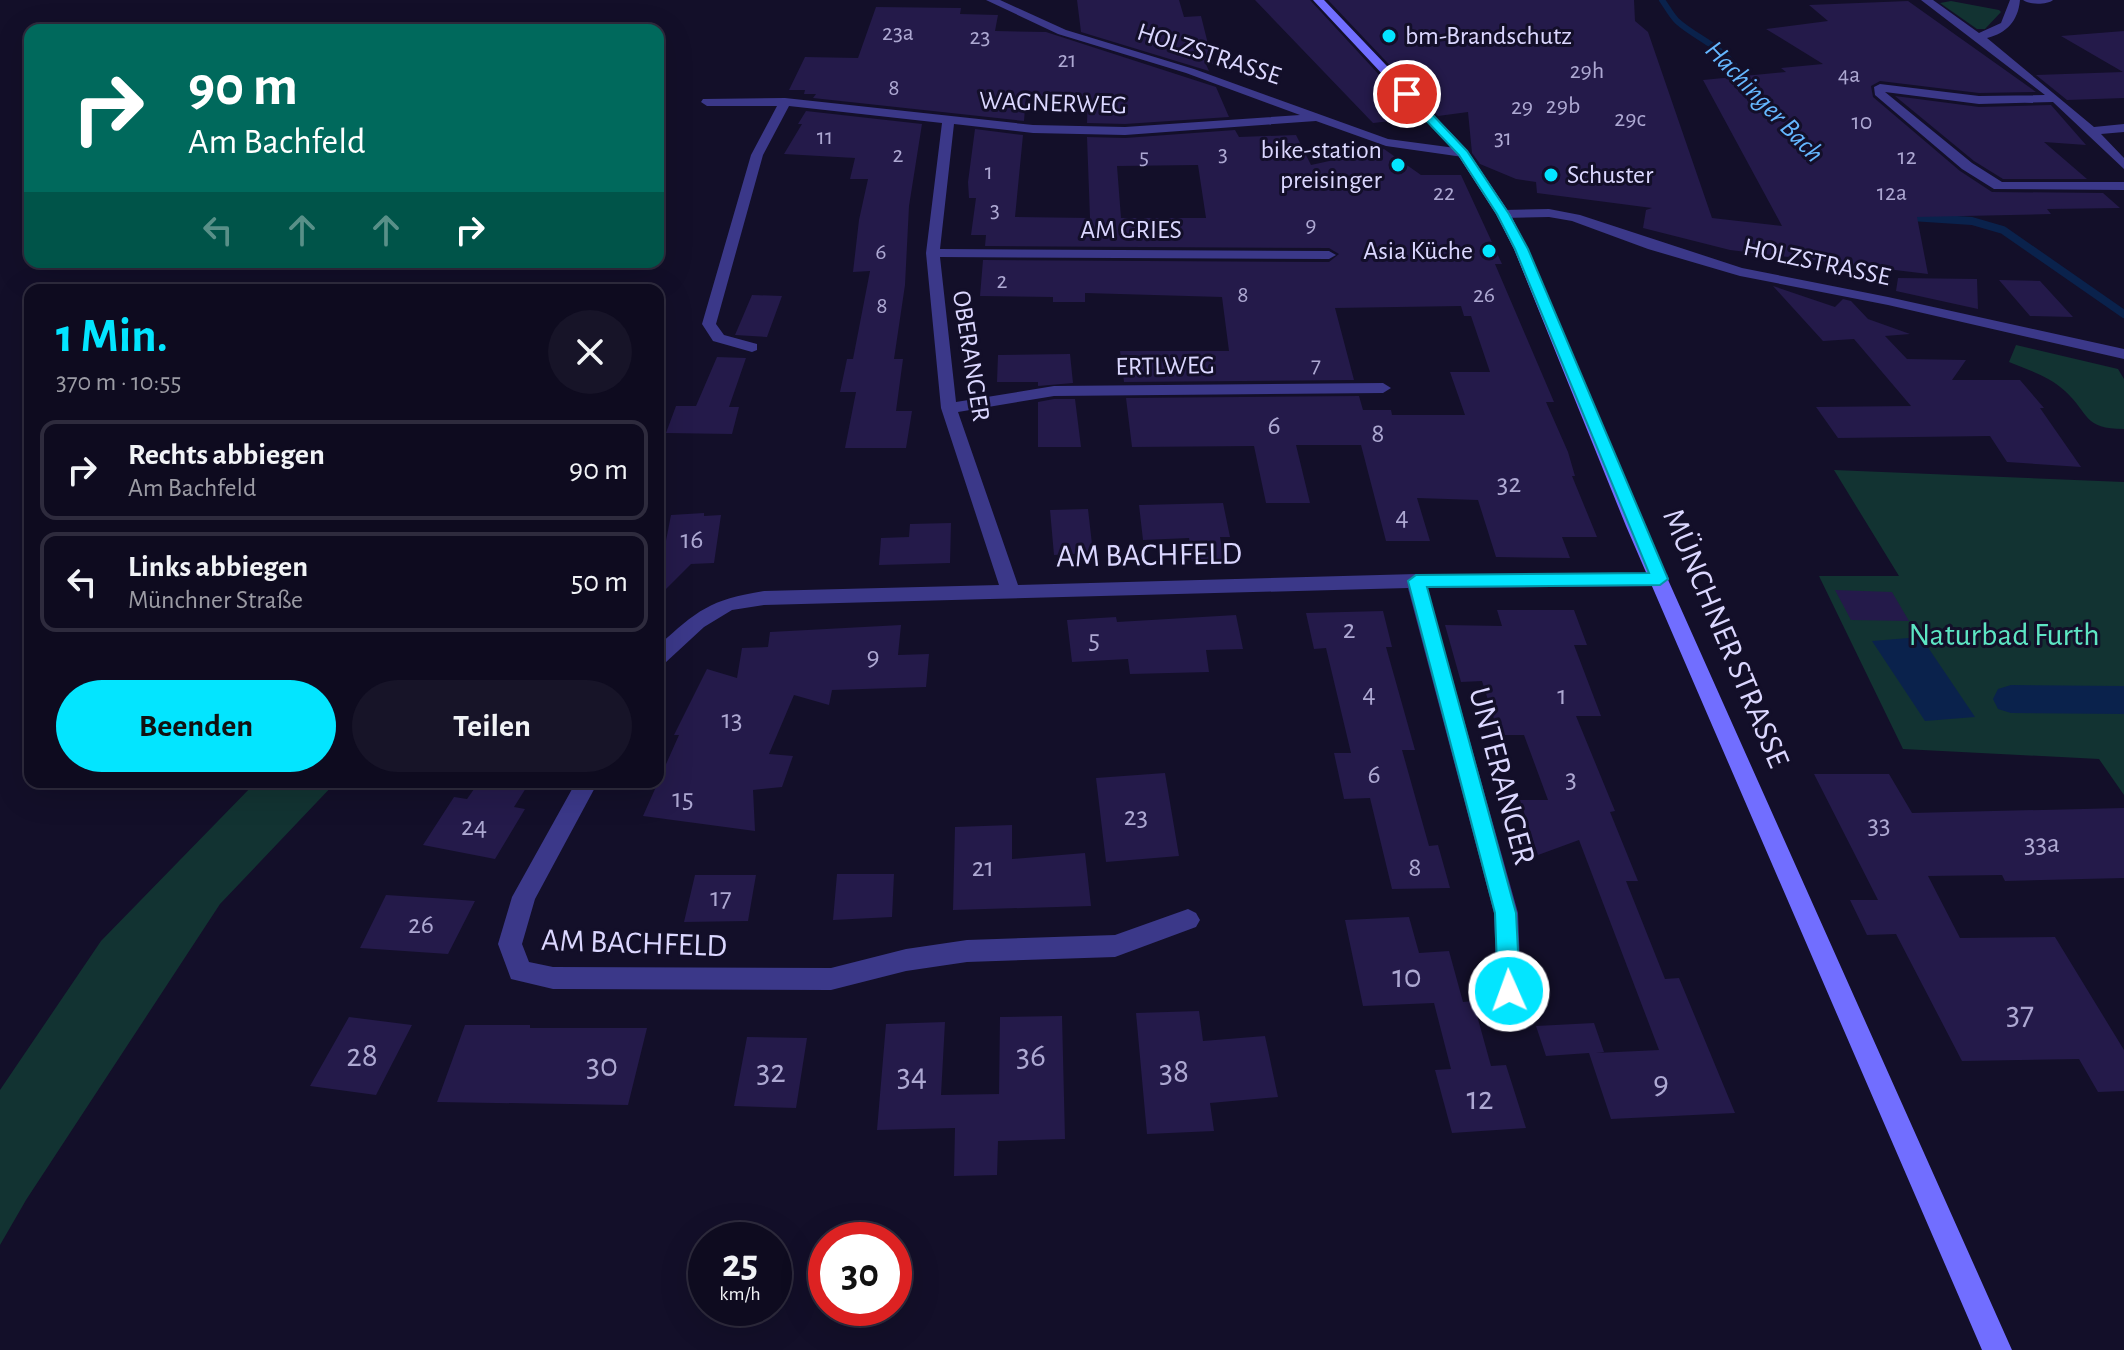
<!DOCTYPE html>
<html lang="de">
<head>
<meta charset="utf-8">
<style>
	body { margin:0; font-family:"Alegreya Sans",sans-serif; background:#171428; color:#f1f3f6; height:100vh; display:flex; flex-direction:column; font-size:30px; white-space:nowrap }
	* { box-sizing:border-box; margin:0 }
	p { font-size:26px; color:#9b9ba4 }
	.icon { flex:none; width:44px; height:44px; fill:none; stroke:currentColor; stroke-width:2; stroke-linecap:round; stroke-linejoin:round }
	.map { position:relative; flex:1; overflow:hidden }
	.drawer { position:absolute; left:24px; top:284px; width:640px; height:504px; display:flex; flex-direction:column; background:#0e0b1f; border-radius:16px; box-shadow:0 8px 32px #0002,0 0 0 2px #2e2b3d }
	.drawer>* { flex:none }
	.top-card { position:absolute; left:24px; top:24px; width:640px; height:244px; border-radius:16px; box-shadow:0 8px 32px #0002,0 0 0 2px #2e2b3d; background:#00695c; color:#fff; overflow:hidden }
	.speed { position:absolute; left:688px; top:1222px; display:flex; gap:16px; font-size:40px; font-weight:700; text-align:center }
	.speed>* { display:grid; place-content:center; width:104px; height:104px; border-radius:50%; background:#0e0b1f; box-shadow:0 8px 32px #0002,0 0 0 2px #2e2b3d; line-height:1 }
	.speed small { font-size:20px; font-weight:400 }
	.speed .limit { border:12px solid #d22; background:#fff; color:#111 }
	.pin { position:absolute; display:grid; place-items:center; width:68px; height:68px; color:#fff; margin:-34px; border:4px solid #fff; border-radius:50%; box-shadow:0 2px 8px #0007 }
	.me { position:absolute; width:88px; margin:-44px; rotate:358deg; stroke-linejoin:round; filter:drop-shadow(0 0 6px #0008) }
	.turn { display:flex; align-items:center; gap:28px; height:168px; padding:0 32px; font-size:36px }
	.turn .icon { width:104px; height:104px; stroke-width:2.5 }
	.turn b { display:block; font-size:56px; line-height:68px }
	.lanes { display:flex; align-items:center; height:76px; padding:0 32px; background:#0003; justify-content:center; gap:40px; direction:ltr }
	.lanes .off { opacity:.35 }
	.round { display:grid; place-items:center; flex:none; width:84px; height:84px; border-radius:42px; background:#171428 }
	.head { display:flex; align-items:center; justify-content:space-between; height:136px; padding:0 32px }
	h1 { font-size:48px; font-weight:700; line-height:60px; color:#03e5ff }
	.cta { display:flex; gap:16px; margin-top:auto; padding:16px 32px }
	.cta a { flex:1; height:92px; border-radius:48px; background:#03e5ff; color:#111; font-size:32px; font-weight:700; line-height:92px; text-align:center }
	.cta a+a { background:#171428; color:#f1f3f6 }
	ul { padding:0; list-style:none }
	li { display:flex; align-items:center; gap:24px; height:100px; margin:0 16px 12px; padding:0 16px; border:4px solid #2e2b3d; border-radius:16px }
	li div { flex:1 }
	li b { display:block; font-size:30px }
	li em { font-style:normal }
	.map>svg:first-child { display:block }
	.green { fill:#123332 }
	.water { fill:#0a224c }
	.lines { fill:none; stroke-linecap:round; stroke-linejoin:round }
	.stream-far1 { stroke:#0a224c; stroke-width:6 }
	.stream { stroke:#0a224c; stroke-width:8 }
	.canal { fill:#0a224c; fill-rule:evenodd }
	.building { fill:#241a4a; fill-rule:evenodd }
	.street { fill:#3b3889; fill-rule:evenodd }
	.secondary { fill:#716eff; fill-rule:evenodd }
	.route { fill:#03e5ff; stroke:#0295a6; stroke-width:2 }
	.poi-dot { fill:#03e5ff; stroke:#130f29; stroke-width:3 }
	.labels { text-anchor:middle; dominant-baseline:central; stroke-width:6; stroke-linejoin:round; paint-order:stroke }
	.far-number-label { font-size:24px; fill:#ada8d2 }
	.far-poi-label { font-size:26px; fill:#dbd7ff; stroke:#130f29; text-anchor:start }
	.far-street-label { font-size:26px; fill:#dbd7ff; stroke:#130f29 }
	.far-water-label { font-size:28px; font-style:italic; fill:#65b7ff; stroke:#130f29 }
	.number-label { font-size:28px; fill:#ada8d2 }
	.street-label { font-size:32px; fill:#dbd7ff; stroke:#130f29 }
	.park-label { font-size:32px; fill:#5de5c3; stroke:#130f29 }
	.near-number-label { font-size:34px; fill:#ada8d2 }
</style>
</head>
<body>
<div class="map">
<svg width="2124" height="1350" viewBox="0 0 2124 1350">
	<rect width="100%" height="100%" fill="#130f29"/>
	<path class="green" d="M1951,1L1999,10L2001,12L1985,29H1977L1940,3Z
		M2016,345L2118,369L2124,379V429C2083,429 2090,414 2065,391C2050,377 2029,370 2009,362Z
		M1834,470L2124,482V795L2099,759L1903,749L1819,576H1899Z
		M256,782H336L220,904L26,1200L0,1245V1090L101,941Z"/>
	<path class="water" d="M1921,637L1975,717L1925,721L1872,641Z"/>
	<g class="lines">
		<path class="stream-far1" d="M1662,0C1667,7 1671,15 1677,21C1700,42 1737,51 1743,86
			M1907,217L1943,219"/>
		<path class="stream" d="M1911,217L1972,221L2003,230L2124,314"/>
		<path class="canal" d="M2011,685L2124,686V714L2011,713L1998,709L1993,699L1998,689Z"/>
	</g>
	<path class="building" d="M1077,0H1179L1184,17L1201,16L1213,64L1204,60L1209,71L1081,32Z
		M1255,0H1310L1419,118L1373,123Z
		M1328,0H1634L1635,21L1648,32L1712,218L1782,226L1703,80L1786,72L1781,68L1823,64L1766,29L1828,21L1809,5L1908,1L2036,92L1979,93L1880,81L1871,86L1873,97L1960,171L1992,192L2103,193L2120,208L2047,209L2051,214L1917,217L1928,274L1730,250L1643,228L1646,210L1652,208L1537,193L1536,182L1516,179L1480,164L1472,153L1468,112L1438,116Z
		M876,7L961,8L960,14L998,15L995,31L1046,32L1216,87L1229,117L1125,124L1087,123L1088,96H1026L1024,121L813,98L816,94H804L805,90H789L805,57L858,58Z
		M2124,31V98L2067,100L2036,75L2123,72L2061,36Z
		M1895,96L1979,107L2051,105L2086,145L2044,142L2087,179H2003L1974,161Z
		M806,111L922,124L909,206L905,285L894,359H903L896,411H912L906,448H845L856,392H840L847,359H853L870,271L853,272L859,220L868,179H850L855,158L784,154L802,124H798Z
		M975,129L1023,135L1015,217L1090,218L1087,137L1125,138L1235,130L1239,137L1296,135L1311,165L1384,149L1421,175H1461L1502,264H1495L1554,402H1546L1568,452L1575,476H1572L1597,537H1562L1570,558L1496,557L1478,500L1417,498L1430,541H1386L1361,445H1296L1310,503H1266L1254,446L1132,447L1126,398L1359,396L1363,410H1391L1392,415H1465L1450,372H1490L1471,316H1464L1461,306L1335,308L1354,380L1124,382L1120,351H1229L1222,297L1085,293V302H1053V297L980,296L983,260L1329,262L1339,254L1329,248L985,246L986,235H971L976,198H969L968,182ZM1198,165L1206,218H1121L1117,166Z
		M1898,278L1977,279L1978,309L1896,291Z
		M1999,280L2040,281L2073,317L2030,316Z
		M1773,286L1835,307L1843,299L1851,301L1868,319L1910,334L1885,336L1907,359L1966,360L1952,380H2020L2044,408H2040L2081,467L2007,462L1990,436L1838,438L1816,407L1911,406L1854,339L1823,341Z
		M752,295L782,296L767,337L735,335Z
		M1070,354L1073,383L1038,386V382H997L998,355Z
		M717,357L746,358L729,407H739L732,434L666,433L676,406H696Z
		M1054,399H1075L1081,447H1038V402Z
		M1223,503L1230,537H1220L1224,560L1192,561L1189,538L1143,540L1139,505Z
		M1088,509L1093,553L1054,555L1050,510Z
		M704,513V516L721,515L714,563L691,564L658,597V582L671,515Z
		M951,523L950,563L879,565L881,538L909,537L910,524Z
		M1835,590L1892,592L1909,621L1851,620Z
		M1497,610H1574L1587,645H1574L1601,716H1576L1615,811L1610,812L1638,881H1626L1665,979L1679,978L1735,1113L1611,1119L1589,1053L1546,1056L1536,1026L1594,1023L1604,1052L1596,1053L1659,1050L1579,840L1538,855L1520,800H1548L1524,735H1499L1482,681L1461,682L1445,625L1502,626Z
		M1383,611L1392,647H1386L1415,750H1402L1429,846L1438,845L1450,888L1392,889L1370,798L1344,799L1334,753H1351L1326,648L1314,649L1306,613Z
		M1236,615L1243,649L1206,650L1209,672L1130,674L1128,659L1072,662L1067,620L1116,617L1117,622Z
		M901,625L898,655L929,654L926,687L832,690L829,705L794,695L769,754L793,756L782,787L753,790L755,831L643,816L679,735H674L707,669L737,678L742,648L768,647L770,632Z
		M1165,773L1179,856L1106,862L1096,778Z
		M1814,774H1889L1912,813L2124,808V878L2005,881L2002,875L1928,876L1960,938L2055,937L2124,1050V1091L2098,1092L2079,1059L1962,1061L1896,934L1867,935L1850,900H1878Z
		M479,782L526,788L514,807L525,809L495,859L423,845L454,797L467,799Z
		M1012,825V859L1085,853L1091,906L953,910L955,827Z
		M837,874H894L892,917L833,920Z
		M695,875H756L748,921L684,922Z
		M386,895L449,899L475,901L448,954L360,948Z
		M1409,917L1419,953L1449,951L1463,1002L1473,1001L1491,1066L1506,1065L1526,1128L1452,1133L1435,1070L1451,1069L1434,1003L1363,1006L1345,920Z
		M1199,1011L1203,1041L1265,1036L1278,1097L1210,1103L1214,1131L1147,1134L1136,1013Z
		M1062,1016L1065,1139L998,1141L997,1175L954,1176L955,1128L877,1130L886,1024L945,1022L941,1095L999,1094L1000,1017Z
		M349,1017L412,1025L376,1095L310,1086Z
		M465,1025H530V1028H647L628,1105L437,1102Z
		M747,1037L807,1038L796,1108L734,1106Z"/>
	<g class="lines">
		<path class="street" d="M986,0H1000L1066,30L1194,69L1388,139L1463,149L1469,153L1463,157L1386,146L1316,121L1125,135L1033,133L954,124L940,249L1329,251L1336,255L1329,259L940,257L956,402L1054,386L1383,383L1391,388L1383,393L1054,396L958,412L1018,585L1416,574H1667L1669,579L1667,584L1660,586L1427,588L1518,913L1521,991L1518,999L1509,1003L1500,999L1497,991L1494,913L1408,588L764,605L732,610L704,627L665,663L658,665V646C698,610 709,600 764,591L999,585L941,408L926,253L942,123L789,106L763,155L716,324L724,335L757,344V350L752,352L713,341L702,324L751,155L777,106H707L701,102L703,99L785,98L1033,125L1125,127L1300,115L1186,73L1058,34Z
			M1921,0H1933L1979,33L2001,23L2010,0H2020C2018,21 2007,33 1987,38L2094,127L2124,124V132L2101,134L2124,158V169L2053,102L1979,104L1885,92L1972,163L2002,182H2124V190L1994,189L1962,169L1875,95L1874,87L1880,84L1979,96L2045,95Z
			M2023,0H2053C2047,5 2029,5 2023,0Z
			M1549,209L1580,215L1742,268L1888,297L2124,349V359L1888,305L1740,276L1648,249L1572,221L1549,217L1503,218L1496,214L1503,210Z
			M576,782H598L535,899L522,944L529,962L553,967L831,968L906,949L967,940L1115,935L1188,909L1196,913L1200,920L1196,927L1115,957L967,962L906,971L831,990L553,989L511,979L498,944L512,897Z"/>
		<path class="secondary" d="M1313,0H1324L1467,150L1510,214L1528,249L1644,526L2012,1350H1982L1626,526L1514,249L1496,214L1458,155Z"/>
	</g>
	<path class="route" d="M1403,92H1411L1467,151L1509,214L1528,249L1668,579L1660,585L1427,587L1516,913L1520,991L1517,998L1509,1001L1501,998L1498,991L1495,913L1408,581L1416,575L1649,573L1515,249L1497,214L1459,155L1403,96Z"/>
	<g class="poi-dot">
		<circle cx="1389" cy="36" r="8"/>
		<circle cx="1398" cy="165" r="8"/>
		<circle cx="1551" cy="175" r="8"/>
		<circle cx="1489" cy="251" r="8"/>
	</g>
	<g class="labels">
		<g class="far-number-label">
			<text x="898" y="33">23a</text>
			<text x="980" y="37">23</text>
			<text x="1067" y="60">21</text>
			<text x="1587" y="71">29h</text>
			<text x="1849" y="75">4a</text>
			<text x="894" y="88">8</text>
			<text x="1563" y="106">29b</text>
			<text x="1522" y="107">29</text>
			<text x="1630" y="119">29c</text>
			<text x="1862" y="122">10</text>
			<text x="825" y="137">11</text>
			<text x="1503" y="138">31</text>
			<text x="1223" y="154">3</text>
			<text x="898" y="155">2</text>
			<text x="1144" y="157">5</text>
			<text x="1907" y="157">12</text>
			<text x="989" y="172">1</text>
			<text x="1444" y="193">22</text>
			<text x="1892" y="193">12a</text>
			<text x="995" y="210">3</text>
			<text x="1311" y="225">9</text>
			<text x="881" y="252">6</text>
			<text x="1002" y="281">2</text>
			<text x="1243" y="295">8</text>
			<text x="1484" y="295">26</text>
			<text x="882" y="306">8</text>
			<text x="1316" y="365">7</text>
		</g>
		<g class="far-poi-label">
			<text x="1405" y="36">bm-Brandschutz</text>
			<text x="1382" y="150" text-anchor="end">bike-station<tspan x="1382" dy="30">preisinger</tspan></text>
			<text x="1567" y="175">Schuster</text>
			<text x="1473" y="251" text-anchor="end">Asia Küche</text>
		</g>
		<g class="far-street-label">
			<text transform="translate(1209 54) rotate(18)">HOLZSTRASSE</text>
			<text transform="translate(1053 103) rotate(2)">WAGNERWEG</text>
			<text x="1131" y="230">AM GRIES</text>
			<text transform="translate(1817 262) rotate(12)">HOLZSTRASSE</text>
			<text transform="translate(971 356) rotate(81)">OBERANGER</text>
			<text transform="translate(1165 366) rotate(-1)">ERTLWEG</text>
		</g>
		<g class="far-water-label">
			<text transform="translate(1764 102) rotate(46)">Hachinger Bach</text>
		</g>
		<g class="number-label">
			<text x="1274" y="426">6</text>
			<text x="1378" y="434">8</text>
			<text x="1509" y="484">32</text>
			<text x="1402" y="517">4</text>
			<text x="692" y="540">16</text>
			<text x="1349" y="630">2</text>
			<text x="1094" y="640">5</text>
			<text x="873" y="657">9</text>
			<text x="1369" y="694">4</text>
			<text x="1562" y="696">1</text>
			<text x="732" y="720">13</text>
			<text x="1374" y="775">6</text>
			<text x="1571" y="779">3</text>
			<text x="683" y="799">15</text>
			<text x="1136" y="817">23</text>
			<text x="1879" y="825">33</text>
			<text x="474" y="827">24</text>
			<text x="2042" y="844">33a</text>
			<text x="983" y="868">21</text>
			<text x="1415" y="868">8</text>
			<text x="721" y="898">17</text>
			<text x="421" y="925">26</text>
		</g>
		<g class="street-label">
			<text transform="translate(1149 555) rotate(-1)">AM BACHFELD</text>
			<text transform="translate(1726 638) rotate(67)">MÜNCHNER STRASSE</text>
			<text transform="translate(1502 776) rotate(75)">UNTERANGER</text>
			<text transform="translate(634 943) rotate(2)">AM BACHFELD</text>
		</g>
		<g class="park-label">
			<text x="2004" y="635">Naturbad Furth</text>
		</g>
		<g class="near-number-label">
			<text x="1407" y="977">10</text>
			<text x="2020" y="1014">37</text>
			<text x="362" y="1056">28</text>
			<text x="1031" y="1056">36</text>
			<text x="602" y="1066">30</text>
			<text x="771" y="1072">32</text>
			<text x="1174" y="1072">38</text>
			<text x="912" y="1076">34</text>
			<text x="1661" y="1083">9</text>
			<text x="1480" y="1099">12</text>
		</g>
	</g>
</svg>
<div class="speed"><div>25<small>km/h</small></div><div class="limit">30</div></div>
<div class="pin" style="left:1407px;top:94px;background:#d93025"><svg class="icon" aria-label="arrive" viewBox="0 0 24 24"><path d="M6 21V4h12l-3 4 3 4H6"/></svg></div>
<svg class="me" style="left:1509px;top:991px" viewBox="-20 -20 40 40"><circle r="17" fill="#03e5ff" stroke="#fff" stroke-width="3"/><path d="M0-11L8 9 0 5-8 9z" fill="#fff"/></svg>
<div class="top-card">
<div class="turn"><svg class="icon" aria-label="right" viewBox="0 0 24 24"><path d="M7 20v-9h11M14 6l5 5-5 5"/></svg><div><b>90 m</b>Am Bachfeld</div></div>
<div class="lanes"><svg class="icon off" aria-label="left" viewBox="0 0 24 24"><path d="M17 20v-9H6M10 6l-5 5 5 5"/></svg><svg class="icon off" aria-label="ahead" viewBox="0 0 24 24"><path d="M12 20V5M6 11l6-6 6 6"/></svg><svg class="icon off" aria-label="ahead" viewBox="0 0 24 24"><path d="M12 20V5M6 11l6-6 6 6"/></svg><svg class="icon" aria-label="right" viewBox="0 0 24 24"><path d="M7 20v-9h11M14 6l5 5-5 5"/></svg></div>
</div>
<section class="drawer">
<div class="head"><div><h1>1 Min.</h1><p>370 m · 10:55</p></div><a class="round"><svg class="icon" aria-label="close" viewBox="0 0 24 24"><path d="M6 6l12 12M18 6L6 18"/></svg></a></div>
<ul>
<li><svg class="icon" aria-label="right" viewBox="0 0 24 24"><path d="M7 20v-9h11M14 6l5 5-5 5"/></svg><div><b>Rechts abbiegen</b><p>Am Bachfeld</p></div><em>90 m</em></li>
<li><svg class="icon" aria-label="left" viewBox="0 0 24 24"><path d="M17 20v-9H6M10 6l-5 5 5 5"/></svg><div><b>Links abbiegen</b><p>Münchner Straße</p></div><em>50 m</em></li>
</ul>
<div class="cta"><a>Beenden</a><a>Teilen</a></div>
</section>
</div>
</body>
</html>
